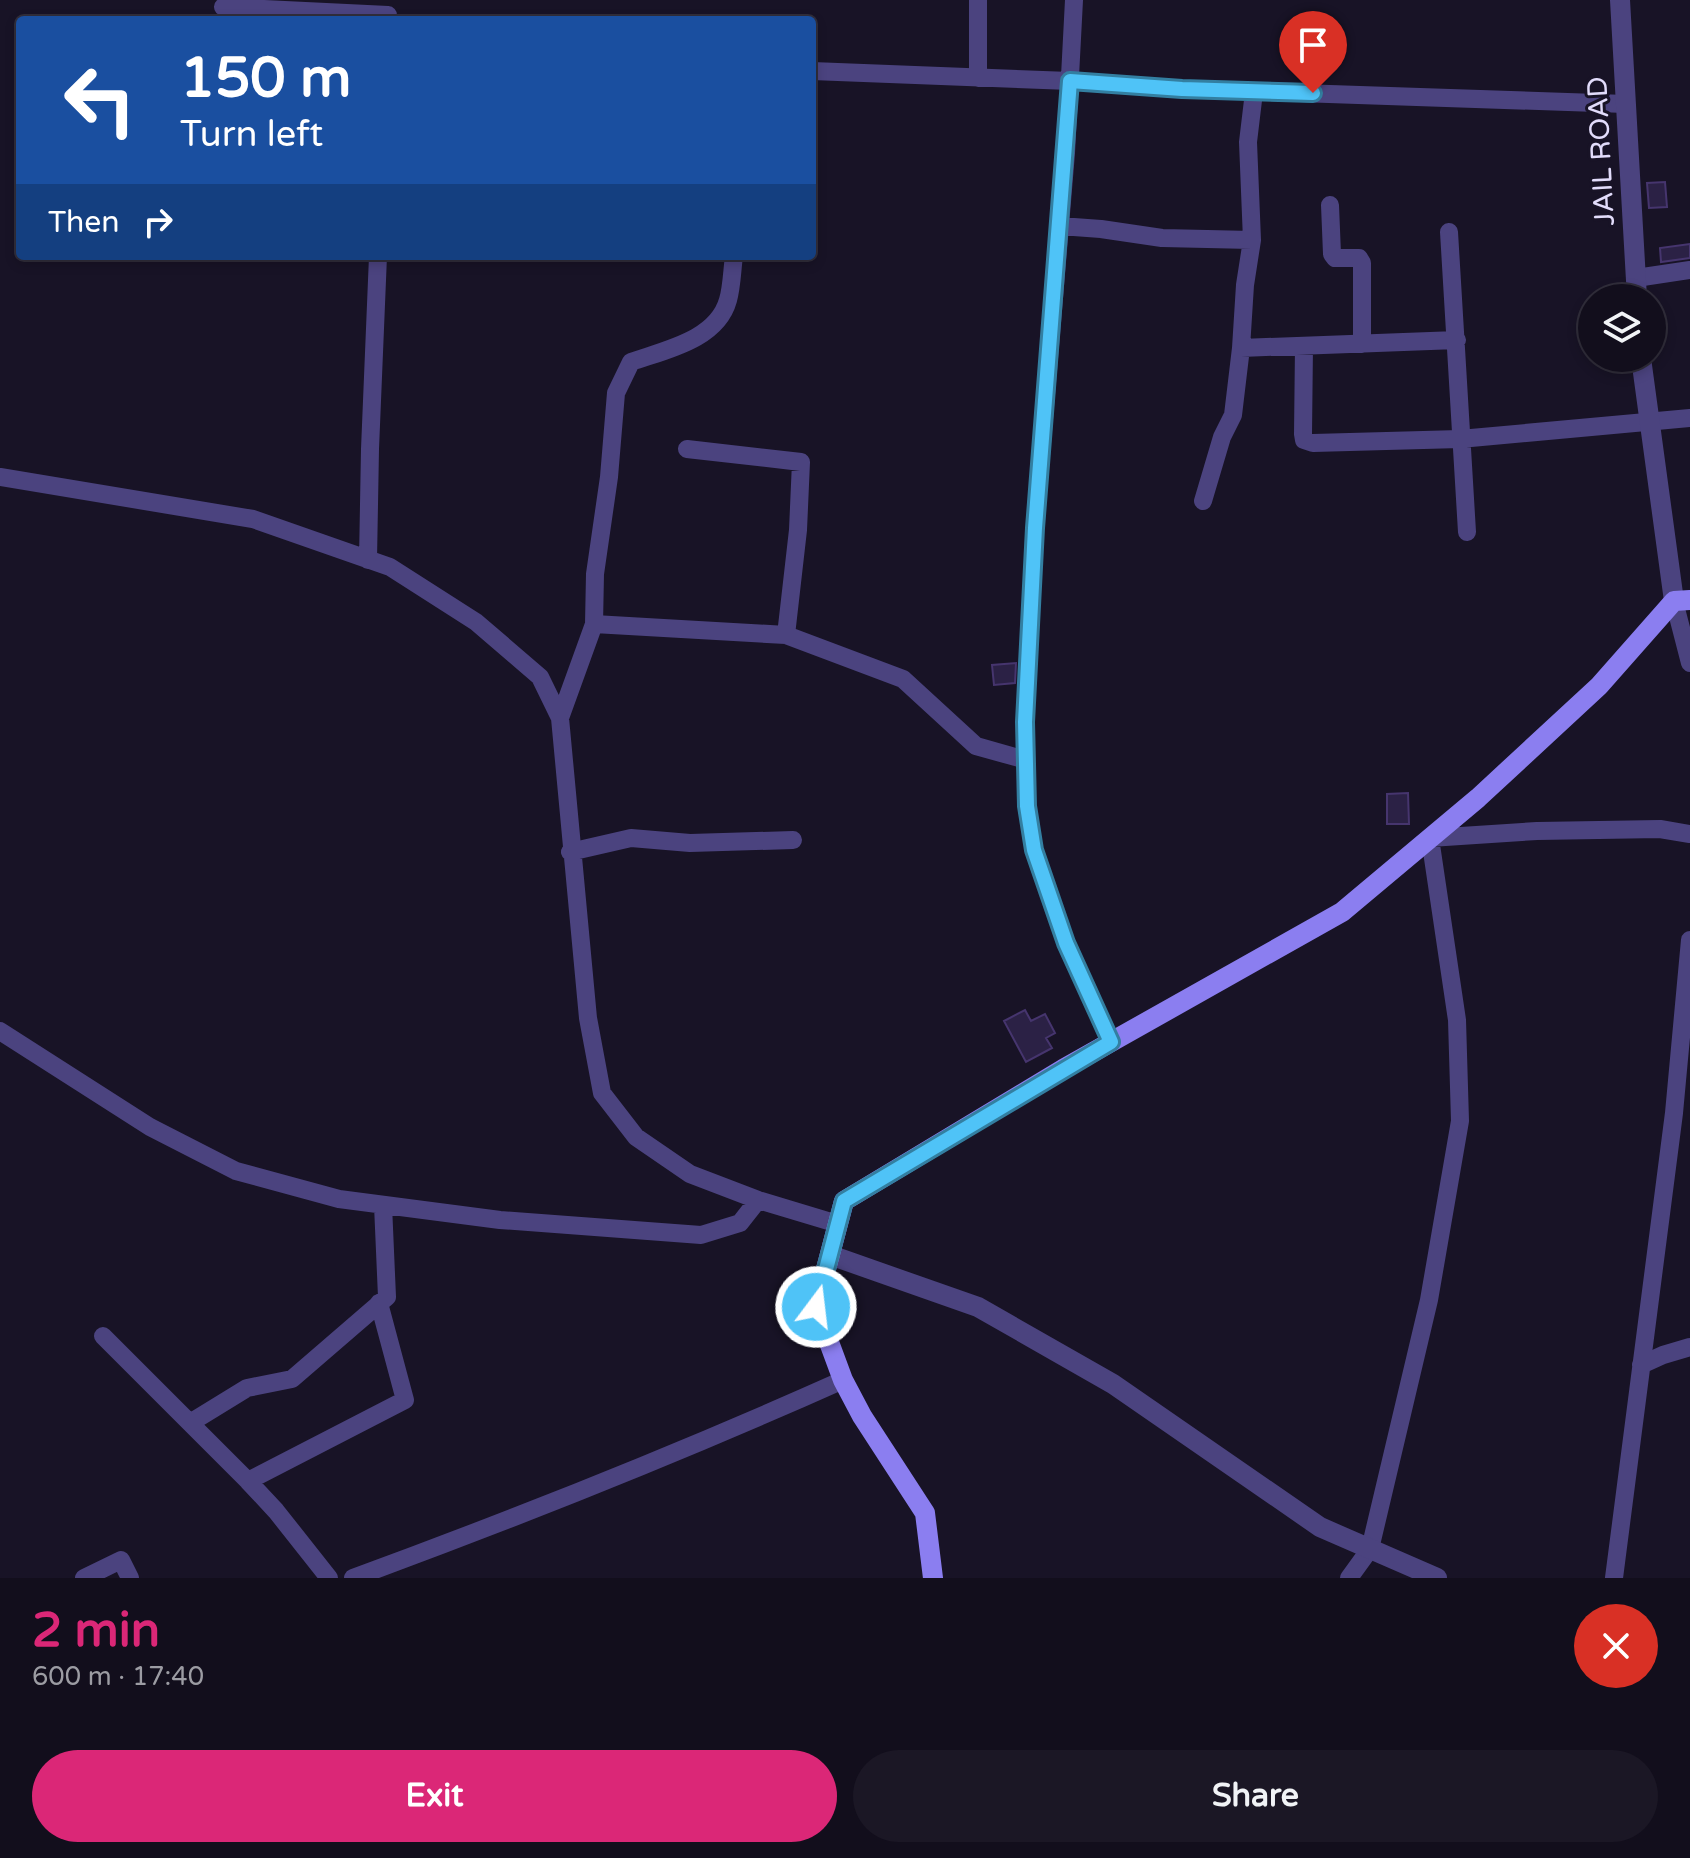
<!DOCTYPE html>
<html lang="en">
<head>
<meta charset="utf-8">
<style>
	body { margin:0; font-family:"Varela Round",sans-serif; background:#1b1725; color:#f1f3f6; height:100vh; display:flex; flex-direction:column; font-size:30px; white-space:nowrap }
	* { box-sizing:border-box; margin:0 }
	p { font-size:26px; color:#9c9ca3 }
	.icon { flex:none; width:44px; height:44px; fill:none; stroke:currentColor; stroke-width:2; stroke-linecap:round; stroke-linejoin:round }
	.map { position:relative; height:1578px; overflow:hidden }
	.drawer { display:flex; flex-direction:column; background:#120e1c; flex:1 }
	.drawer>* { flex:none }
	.hud { position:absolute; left:16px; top:16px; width:800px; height:244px; border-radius:8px; box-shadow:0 4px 12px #0003,0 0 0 2px #312e3b; background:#1a4fa0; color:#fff; overflow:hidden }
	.buttons { position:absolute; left:1578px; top:284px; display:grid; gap:16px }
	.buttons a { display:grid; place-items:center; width:88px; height:88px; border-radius:50%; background:#120e1c; box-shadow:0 4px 12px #0003,0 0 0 2px #312e3b; font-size:40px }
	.pin { position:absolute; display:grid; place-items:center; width:68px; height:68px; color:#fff; margin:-82px -34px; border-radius:50% 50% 50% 0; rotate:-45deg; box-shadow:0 0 8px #0007 }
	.pin .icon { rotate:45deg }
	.me { position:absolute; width:88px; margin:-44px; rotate:15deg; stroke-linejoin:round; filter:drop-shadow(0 0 6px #0008) }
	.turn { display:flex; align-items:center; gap:28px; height:168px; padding:0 32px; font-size:36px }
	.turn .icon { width:104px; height:104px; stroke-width:2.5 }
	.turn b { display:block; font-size:56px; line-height:68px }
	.then { display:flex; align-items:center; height:76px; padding:0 32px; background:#0003; gap:16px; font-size:30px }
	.round { display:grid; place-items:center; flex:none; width:84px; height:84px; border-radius:42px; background:#1b1725 }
	.head { display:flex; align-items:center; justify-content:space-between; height:136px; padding:0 32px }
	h1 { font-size:48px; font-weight:700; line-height:60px; color:#db2777 }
	.primary-button { display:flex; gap:16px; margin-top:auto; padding:16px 32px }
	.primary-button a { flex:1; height:92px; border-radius:48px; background:#db2777; color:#fff; font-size:32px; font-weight:700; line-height:92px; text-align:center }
	.primary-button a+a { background:#1b1725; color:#f1f3f6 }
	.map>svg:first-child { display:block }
	.building { fill:#2b2145; stroke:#46356e; stroke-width:2 }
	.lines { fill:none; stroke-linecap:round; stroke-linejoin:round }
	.minor { stroke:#4b437f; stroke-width:18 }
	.tertiary { stroke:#4b437f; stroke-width:20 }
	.secondary { stroke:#8b7ef0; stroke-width:20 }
	.route-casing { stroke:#337fa1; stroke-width:20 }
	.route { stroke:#4fc3f7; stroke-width:14 }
	.labels { text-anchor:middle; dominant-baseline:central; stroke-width:6; stroke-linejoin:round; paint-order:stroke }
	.street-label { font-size:28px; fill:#e2dcfb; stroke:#181326 }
</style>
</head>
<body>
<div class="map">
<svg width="1690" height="1578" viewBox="0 0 1690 1578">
	<rect width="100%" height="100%" fill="#181326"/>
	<path class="building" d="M1665,182L1667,207L1649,208L1647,183Z
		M1690,244V258L1661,262L1660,248Z
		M1016,663L1015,683L994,685L992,665Z
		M1408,793L1409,824H1387V794Z
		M1025,1010L1031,1021L1045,1014L1055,1033L1046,1038L1052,1048L1026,1062L1004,1021Z"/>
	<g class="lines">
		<path class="minor" d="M1074,0L1066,153L1035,528L1025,722L1027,806L1034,850L1066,943L1111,1042
			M223,7L388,15
			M812,71L1070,81L1182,89L1626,104
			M978,78V0
			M1330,205L1332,254L1335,258H1359L1362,263V344
			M1060,226L1101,229L1162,238L1252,240
			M1449,232L1467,532
			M1636,278L1690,270
			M1304,346L1303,434L1304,440L1313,443L1460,439L1690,418
			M1241,348L1457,340
			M687,449L801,462L798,530L786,635
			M0,477L253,519L390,567L476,622L540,677L560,718L588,1018L602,1093L636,1137L690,1174L758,1200L838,1224
			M1203,501L1222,437L1233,415L1241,348L1245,285L1252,240L1248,142L1254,92
			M368,560L370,449L378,256
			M1674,601L1690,663
			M594,624L786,635L903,679L976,746L1026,760
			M560,718L594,624L595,574L609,477L616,393L631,362C665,350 717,340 728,300C732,286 732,270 734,256
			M570,852L631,838L690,843L793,840
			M0,1031L150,1127L236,1171L339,1199L500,1220L701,1235L740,1223L758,1200
			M103,1336L248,1481L276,1511L329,1578
			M1641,1365L1663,1355L1690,1347
			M190,1423L247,1388L292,1379L387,1297L383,1205
			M248,1481L405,1400L379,1303
			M84,1578L121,1560L130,1578
			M353,1578C519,1517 682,1452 843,1380
			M1349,1578L1370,1549L1429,1300L1460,1121L1457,1020L1430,838L1537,831L1660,829L1690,834
			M1614,1578L1674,1113L1690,940"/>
		<path class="tertiary" d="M1620,0L1637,298
			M1641,358L1674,601
			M830,1255L978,1307L1113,1384L1320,1527L1437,1578"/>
		<path class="secondary" d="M933,1578L925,1513L862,1416L843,1380L816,1307L844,1201L1063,1069L1342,912L1478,798L1599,686L1674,601L1690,600"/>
	</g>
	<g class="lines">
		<defs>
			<path id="route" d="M816,1307L844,1201L1111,1042L1066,943L1034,850L1027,806L1025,722L1035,528L1070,81L1182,89L1313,93"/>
		</defs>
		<use href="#route" class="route-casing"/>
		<use href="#route" class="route"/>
	</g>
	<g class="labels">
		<g class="street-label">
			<text transform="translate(1601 151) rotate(-93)">JAIL ROAD</text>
		</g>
	</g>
</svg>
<div class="buttons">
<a><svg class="icon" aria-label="layers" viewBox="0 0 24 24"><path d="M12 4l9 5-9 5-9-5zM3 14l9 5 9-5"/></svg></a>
</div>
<div class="pin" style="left:1313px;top:93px;background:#d93025"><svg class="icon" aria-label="arrive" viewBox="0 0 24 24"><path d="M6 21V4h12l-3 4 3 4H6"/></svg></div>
<svg class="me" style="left:816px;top:1307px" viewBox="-20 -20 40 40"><circle r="17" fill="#4fc3f7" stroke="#fff" stroke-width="3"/><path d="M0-11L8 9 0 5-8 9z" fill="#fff"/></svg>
<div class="hud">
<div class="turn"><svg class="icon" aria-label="left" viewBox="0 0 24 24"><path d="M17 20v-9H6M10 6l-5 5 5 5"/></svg><div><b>150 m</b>Turn left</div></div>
<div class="then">Then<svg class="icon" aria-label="right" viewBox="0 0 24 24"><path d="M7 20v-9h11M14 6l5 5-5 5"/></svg></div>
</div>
</div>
<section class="drawer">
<div class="head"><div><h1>2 min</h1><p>600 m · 17:40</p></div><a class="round" style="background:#d93025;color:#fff"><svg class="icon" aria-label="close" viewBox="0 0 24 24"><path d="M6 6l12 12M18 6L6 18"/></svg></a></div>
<div class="primary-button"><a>Exit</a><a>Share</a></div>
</section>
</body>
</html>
